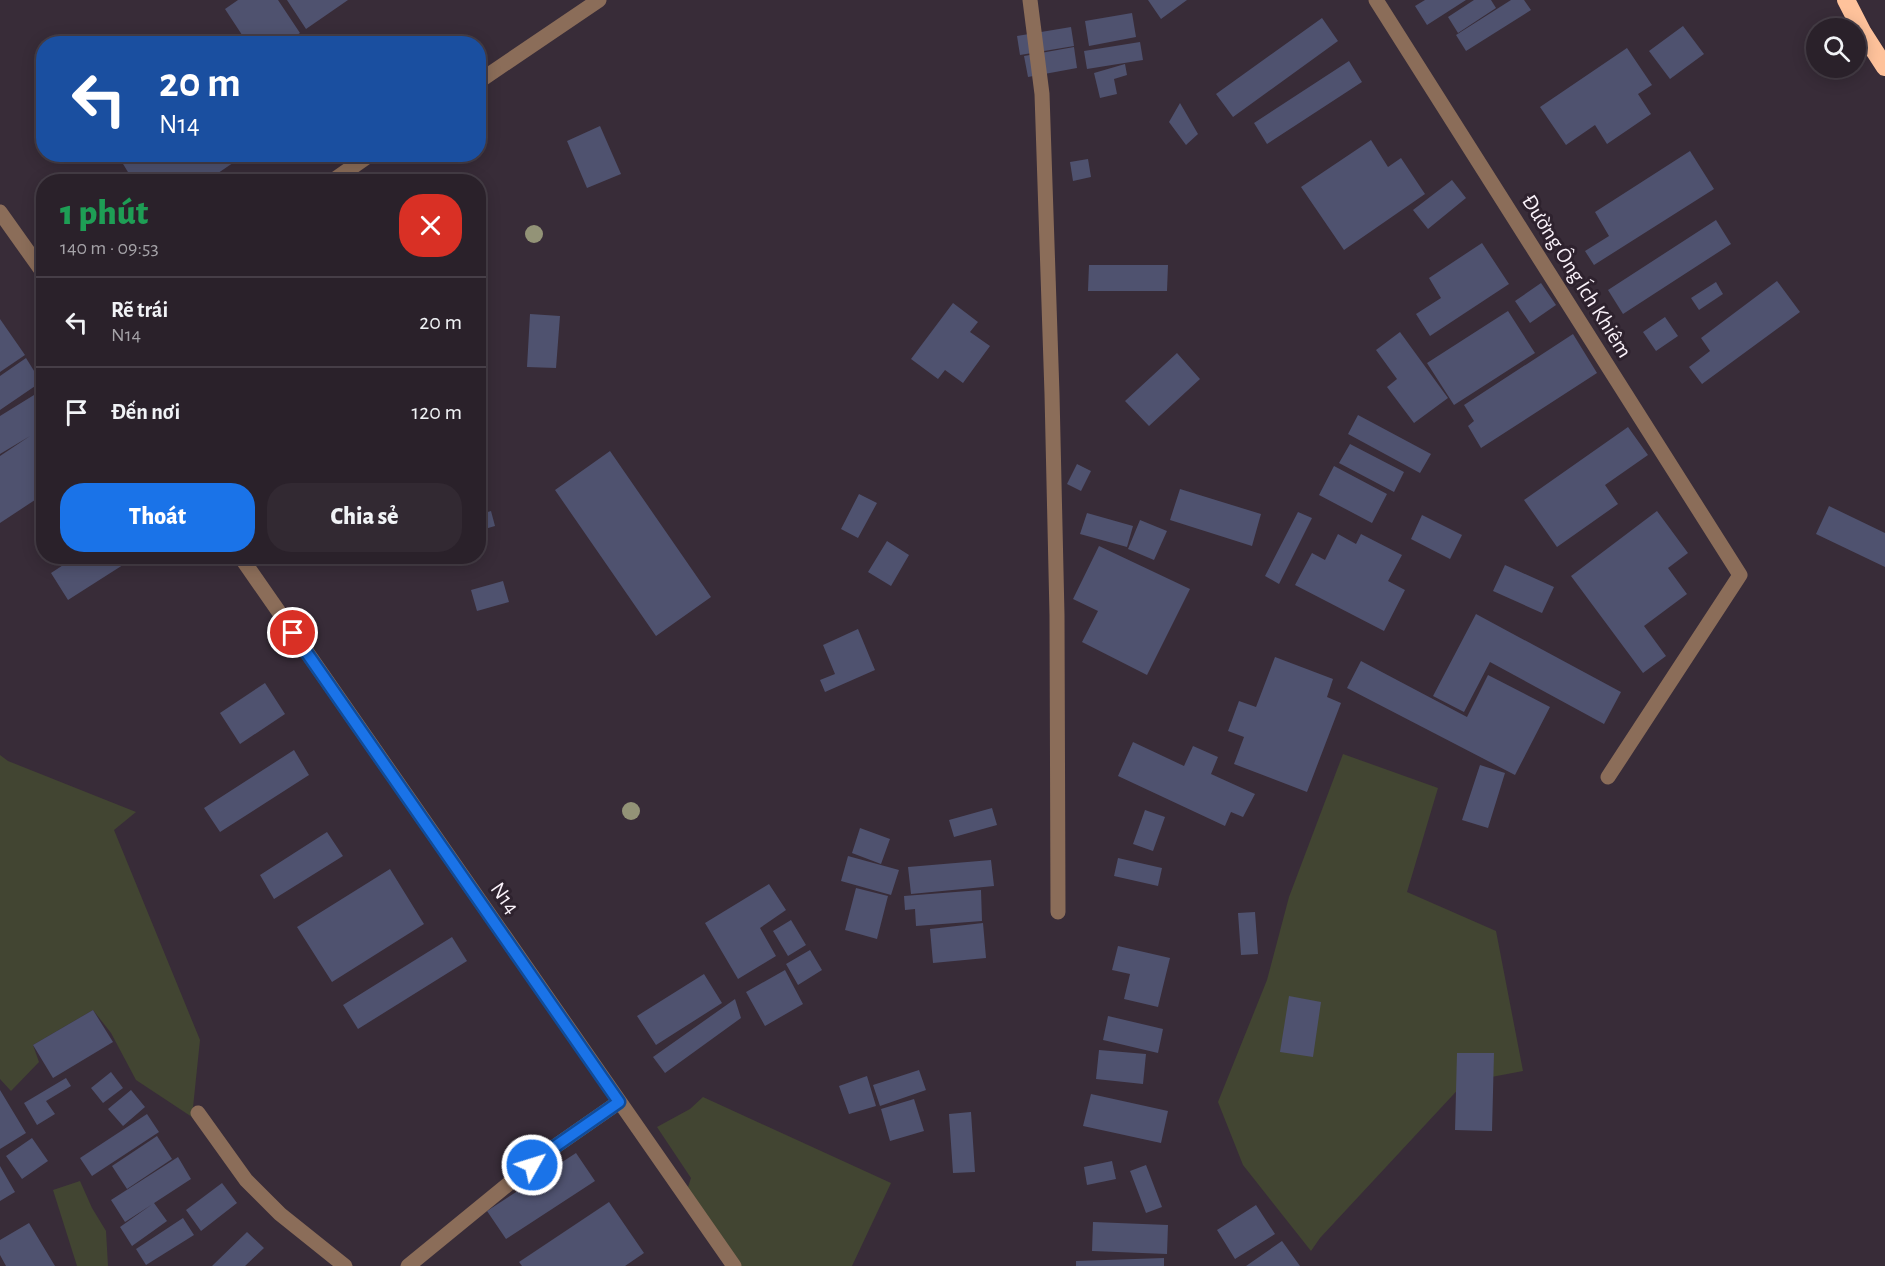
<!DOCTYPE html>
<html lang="vi">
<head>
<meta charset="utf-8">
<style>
	body { margin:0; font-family:"Alegreya Sans",sans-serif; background:#322932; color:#f1f3f6; height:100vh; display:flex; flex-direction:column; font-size:22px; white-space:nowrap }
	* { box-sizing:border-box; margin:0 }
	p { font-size:20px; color:#a5a3a8 }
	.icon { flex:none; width:33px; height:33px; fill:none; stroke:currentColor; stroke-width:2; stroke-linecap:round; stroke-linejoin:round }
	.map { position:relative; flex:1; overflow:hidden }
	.side { position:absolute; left:36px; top:174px; width:450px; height:390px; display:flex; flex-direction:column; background:#2a212a; border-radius:24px; box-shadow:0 3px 15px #0003,0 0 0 2px #463e47 }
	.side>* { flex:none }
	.top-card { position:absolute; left:36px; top:36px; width:450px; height:126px; border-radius:24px; box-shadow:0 3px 15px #0003,0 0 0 2px #463e47; background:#1a4fa0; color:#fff; overflow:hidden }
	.controls { position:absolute; left:1806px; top:18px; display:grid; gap:12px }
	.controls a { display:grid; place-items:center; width:60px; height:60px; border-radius:50%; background:#2a212a; box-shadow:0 3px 15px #0003,0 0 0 2px #463e47; font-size:30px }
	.pin { position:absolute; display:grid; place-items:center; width:51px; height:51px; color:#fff; margin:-26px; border:3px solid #fff; border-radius:50%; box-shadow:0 2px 6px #0007 }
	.me { position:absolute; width:66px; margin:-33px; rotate:51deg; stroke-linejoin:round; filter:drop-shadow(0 0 4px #0008) }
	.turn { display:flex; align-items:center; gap:21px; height:126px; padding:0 24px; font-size:27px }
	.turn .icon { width:78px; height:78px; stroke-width:2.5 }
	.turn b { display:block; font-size:42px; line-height:51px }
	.round { display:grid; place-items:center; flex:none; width:63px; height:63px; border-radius:24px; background:#322932 }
	.headline { display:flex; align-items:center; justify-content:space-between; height:102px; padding:0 24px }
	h1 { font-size:36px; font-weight:800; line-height:45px; color:#1e9e55 }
	.cta { display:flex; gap:12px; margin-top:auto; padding:12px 24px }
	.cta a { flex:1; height:69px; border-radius:24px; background:#1a73e8; color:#fff; font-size:24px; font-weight:800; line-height:69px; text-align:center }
	.cta a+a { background:#322932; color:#f1f3f6 }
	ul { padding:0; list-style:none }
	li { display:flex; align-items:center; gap:18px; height:90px; padding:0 24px; border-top:2px solid #463e47 }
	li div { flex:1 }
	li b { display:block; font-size:22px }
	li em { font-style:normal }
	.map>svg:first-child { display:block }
	.green { fill:#424532 }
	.building { fill:#4f526f }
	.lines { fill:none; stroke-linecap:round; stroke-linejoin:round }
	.street { stroke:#8b6d59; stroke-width:15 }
	.highway { stroke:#fec29b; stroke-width:18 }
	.tree { fill:#939377 }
	.route-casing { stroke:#114b97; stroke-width:15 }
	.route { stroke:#1a73e8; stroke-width:10 }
	.labels { text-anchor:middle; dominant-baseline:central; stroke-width:6; stroke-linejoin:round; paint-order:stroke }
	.street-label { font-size:22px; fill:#faf2fa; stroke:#2e222e }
</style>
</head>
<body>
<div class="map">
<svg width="1885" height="1266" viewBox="0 0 1885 1266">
	<rect width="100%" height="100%" fill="#382c38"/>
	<path class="green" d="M1343,754L1438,788L1407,892L1496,931L1523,1071L1465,1082L1320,1238L1311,1251L1243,1165L1218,1102L1267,980L1289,897Z
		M0,755L8,761L136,812L114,830L200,1040L192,1117L136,1080L111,1033L93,1010L33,1045L39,1062L11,1091L0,1079Z
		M703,1097L891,1183L852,1266H733L685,1196L691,1178L657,1127L690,1109Z
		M80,1181L92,1208L106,1231L108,1266H77L53,1190Z"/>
	<path class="building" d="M238,0H278L300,33L284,44H248L225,9Z
		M287,0H348L306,29Z
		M1148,0H1187L1161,19Z
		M1425,0H1466L1427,25L1415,6Z
		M1474,0H1491L1496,8L1458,33L1448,17Z
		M1511,0H1524L1531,10L1466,51L1456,35Z
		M1132,13L1136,37L1089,46L1085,21Z
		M1322,18L1338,41L1233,117L1216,94Z
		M1683,26L1704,54L1670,79L1649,51Z
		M1071,27L1074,46L1020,55L1017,36Z
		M1140,42L1143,60L1087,69L1084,51Z
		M1074,47L1077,68L1028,77L1024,56Z
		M1627,48L1652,85L1638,94L1651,114L1607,144L1595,125L1566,145L1540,107Z
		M1349,61L1362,82L1267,144L1254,123Z
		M1125,64L1127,75L1114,79L1117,94L1100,98L1094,73Z
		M1180,103L1198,134L1186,145L1169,122Z
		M600,126L621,174L587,188L567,141Z
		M1371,140L1388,167L1401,158L1425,194L1344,250L1301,187Z
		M1690,151L1714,189L1594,265L1585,251L1609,236L1595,212Z
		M117,154H246L205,182H134Z
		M1088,159L1091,177L1073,181L1070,162Z
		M1452,180L1466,198L1428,229L1413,210Z
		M1716,220L1731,244L1623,314L1608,290Z
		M1482,243L1509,284L1430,336L1416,314L1441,298L1429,278Z
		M1089,265H1168L1167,291H1088Z
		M1777,281L1800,312L1702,384L1689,367L1710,351L1701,338Z
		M1716,282L1723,294L1699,310L1691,298Z
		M1541,283L1556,305L1530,323L1515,301Z
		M953,303L978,322L970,332L990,346L963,383L945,370L938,379L911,359Z
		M1508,311L1535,353L1454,405L1427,363Z
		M530,314L560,316L556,368L527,367Z
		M1665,317L1678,336L1656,351L1643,332Z
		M0,319L25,355L0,372Z
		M1400,332L1448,398L1414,423L1387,387L1397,379L1376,350Z
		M1573,334L1597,373L1481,448L1468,426L1474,421L1464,405Z
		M1177,353L1200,379L1149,426L1125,401Z
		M26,358L41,382L0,410V376Z
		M34,395L44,409V494L0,523V456L30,436L0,454V416Z
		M1358,415L1431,454L1420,473L1348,434Z
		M1628,427L1648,455L1605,485L1618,504L1557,547L1524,500Z
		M1350,444L1404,472L1394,492L1339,463Z
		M610,451L711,597L656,636L555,490Z
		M1077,464L1091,471L1081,491L1067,484Z
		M1334,466L1387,494L1372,523L1319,495Z
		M1180,489L1261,514L1252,546L1170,520Z
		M859,494L877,503L858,538L841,529Z
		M1829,506L1885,533V567L1816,534Z
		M491,511L495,526L478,531V515Z
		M1657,511L1688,553L1668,568L1687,594L1644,626L1666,656L1643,673L1571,576Z
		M1298,512L1312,518L1279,584L1265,576Z
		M1087,513L1133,526L1127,547L1080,534Z
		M1422,515L1462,535L1450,559L1411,539Z
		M1140,520L1167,531L1154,560L1128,549Z
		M1338,534L1356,544L1361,534L1402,555L1388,581L1405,590L1384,631L1295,585L1312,553L1325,560Z
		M887,541L909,555L891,586L868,572Z
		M1099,546L1190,589L1147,675L1082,642L1098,611L1073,599Z
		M77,556H137L68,600L51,573Z
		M1505,565L1554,587L1542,613L1493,591Z
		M503,581L509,602L477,611L471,590Z
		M1476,614L1621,692L1604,724L1490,662L1464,712L1433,696Z
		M858,629L875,670L825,692L820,680L835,674L823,645Z
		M1275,657L1333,679L1327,697L1341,703L1307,792L1234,764L1244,737L1228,731L1239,701L1256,707Z
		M1361,661L1467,717L1488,675L1550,707L1515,775L1347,688Z
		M265,683L285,714L240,744L220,713Z
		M1133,742L1184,766L1193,746L1218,757L1211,774L1255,794L1243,817L1231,812L1225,826L1118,776Z
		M294,750L309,775L220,832L204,808Z
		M1480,765L1505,773L1488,828L1462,820Z
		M992,808L997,825L954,837L949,820Z
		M1145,810L1165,817L1153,851L1133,844Z
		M860,828L890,839L881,864L852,853Z
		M327,832L343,856L274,899L260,875Z
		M848,856L899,870L891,895L841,881Z
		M1118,858L1162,868L1158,886L1114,876Z
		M991,860L994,886L911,894L908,867Z
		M390,869L424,924L332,982L297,927Z
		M769,884L786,910L760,928L776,956L738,979L705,923Z
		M856,888L888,896L877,939L845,930Z
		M981,890L982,921L916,926L915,909L905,910L904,896Z
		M1255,912L1258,954L1241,955L1238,913Z
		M791,920L806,945L788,956L773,931Z
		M983,923L986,958L933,963L930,929Z
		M452,937L467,961L358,1029L343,1005Z
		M1118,946L1170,958L1158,1007L1124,999L1130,974L1112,970Z
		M810,950L822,970L798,985L786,964Z
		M785,970L803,1004L765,1026L746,992Z
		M704,974L722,1003L656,1045L637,1016Z
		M1289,996L1321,1002L1313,1057L1280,1052Z
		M735,999L741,1018L665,1073L653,1057Z
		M93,1010L113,1042L53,1078L33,1045Z
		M1108,1016L1163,1029L1158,1053L1103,1040Z
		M1099,1050L1146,1054L1143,1084L1096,1079Z
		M1457,1053H1494L1492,1131L1455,1130Z
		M919,1070L926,1090L880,1106L873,1085Z
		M111,1072L123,1088L103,1103L91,1088Z
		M867,1076L876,1106L849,1114L839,1086Z
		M66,1078L71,1086L46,1101L55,1114L37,1125L24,1103Z
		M0,1090L26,1133L0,1149Z
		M131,1090L145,1107L123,1126L108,1109Z
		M1091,1094L1168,1111L1161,1143L1083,1126Z
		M914,1099L924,1131L890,1141L881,1109Z
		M971,1112L975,1172L953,1173L949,1114Z
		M147,1114L159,1132L92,1176L80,1158Z
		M157,1136L172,1159L127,1189L112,1166Z
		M32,1138L48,1161L22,1179L6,1156Z
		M576,1153L595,1181L506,1239L487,1211Z
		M178,1157L191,1179L125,1222L111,1200Z
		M1112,1161L1116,1179L1087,1185L1084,1167Z
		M1146,1165L1162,1207L1146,1213L1130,1171Z
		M0,1166L15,1192L0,1201Z
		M222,1183L237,1203L201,1231L186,1210Z
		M609,1202L644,1253L625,1266H522L519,1262Z
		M154,1203L167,1221L132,1246L120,1227Z
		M1256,1205L1275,1234L1235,1259L1217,1230Z
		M183,1218L194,1235L146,1265L136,1249Z
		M1093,1222L1168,1225L1167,1254L1092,1251Z
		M29,1223L55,1266H6L0,1255V1240Z
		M247,1232L264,1248L245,1266H212Z
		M1282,1241L1300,1266H1246Z
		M1164,1258V1266H1076V1261Z"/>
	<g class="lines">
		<path class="street" d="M1030,0L1042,94L1052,394L1057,615L1058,912
			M1376,0L1740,575L1608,777
			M478,82L599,0
			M331,182L371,154
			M0,212L44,274
			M240,556L734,1266
			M198,1113L246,1180L280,1214L345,1266
			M408,1266L550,1150L619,1102"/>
		<path class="highway" d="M1846,0L1863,33L1885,67"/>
	</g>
	<g class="tree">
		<circle cx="534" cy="234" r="9"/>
		<circle cx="631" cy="811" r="9"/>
	</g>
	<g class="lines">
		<defs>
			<path id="route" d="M293,633L619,1102L550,1150L532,1165"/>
		</defs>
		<use href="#route" class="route-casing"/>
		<use href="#route" class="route"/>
	</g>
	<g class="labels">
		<g class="street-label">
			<text transform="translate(1577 276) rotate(58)">Đường Ông Ích Khiêm</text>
			<text transform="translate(505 898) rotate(55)">N14</text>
		</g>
	</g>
</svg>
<div class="controls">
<a><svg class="icon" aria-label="search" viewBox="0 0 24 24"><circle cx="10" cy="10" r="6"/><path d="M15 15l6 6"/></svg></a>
</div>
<div class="pin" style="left:293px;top:633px;background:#d93025"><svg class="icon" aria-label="arrive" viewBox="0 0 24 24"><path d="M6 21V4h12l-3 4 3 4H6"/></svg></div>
<svg class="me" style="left:532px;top:1165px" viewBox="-20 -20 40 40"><circle r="17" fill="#1a73e8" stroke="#fff" stroke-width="3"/><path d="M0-11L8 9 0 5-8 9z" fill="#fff"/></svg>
<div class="top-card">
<div class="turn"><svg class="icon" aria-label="left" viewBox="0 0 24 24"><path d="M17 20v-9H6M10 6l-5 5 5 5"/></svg><div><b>20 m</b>N14</div></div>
</div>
<section class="side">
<div class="headline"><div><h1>1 phút</h1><p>140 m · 09:53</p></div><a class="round" style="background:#d93025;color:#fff"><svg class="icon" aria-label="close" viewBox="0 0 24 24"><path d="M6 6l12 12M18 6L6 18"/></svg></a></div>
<ul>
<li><svg class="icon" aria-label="left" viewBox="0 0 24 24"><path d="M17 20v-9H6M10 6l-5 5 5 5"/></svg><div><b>Rẽ trái</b><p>N14</p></div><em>20 m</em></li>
<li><svg class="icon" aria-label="arrive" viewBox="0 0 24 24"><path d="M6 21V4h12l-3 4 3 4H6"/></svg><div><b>Đến nơi</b></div><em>120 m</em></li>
</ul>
<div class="cta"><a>Thoát</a><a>Chia sẻ</a></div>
</section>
</div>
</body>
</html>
